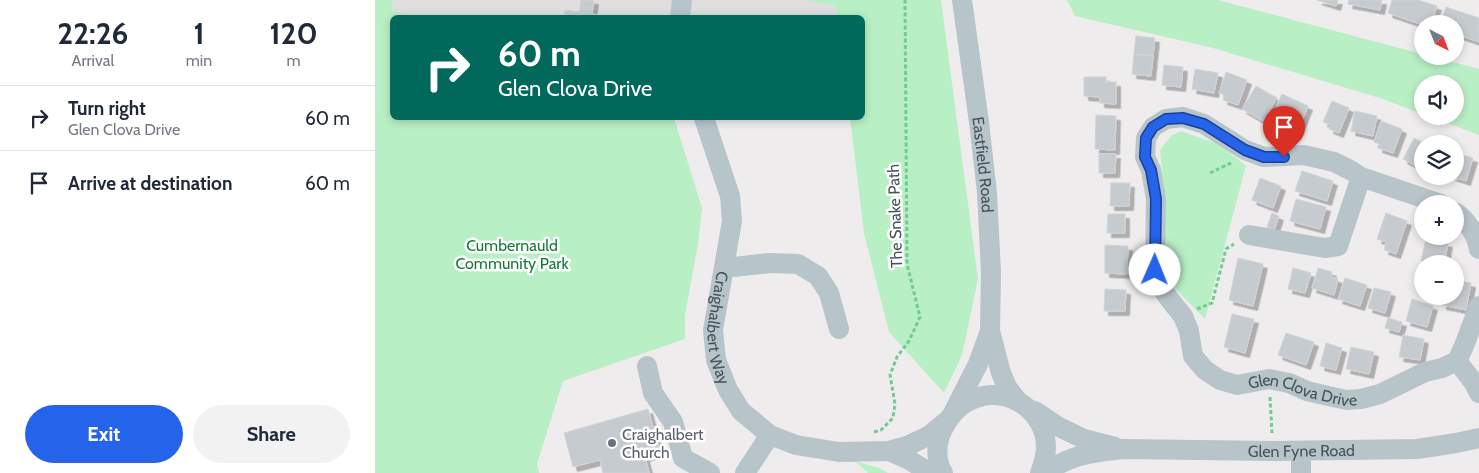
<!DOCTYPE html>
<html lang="en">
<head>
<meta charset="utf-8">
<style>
	body { margin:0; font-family:Cabin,sans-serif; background:#f2f2f3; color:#1f2937; height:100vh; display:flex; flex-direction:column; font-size:19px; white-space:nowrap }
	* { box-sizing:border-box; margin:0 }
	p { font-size:16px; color:#747a83 }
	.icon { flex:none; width:28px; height:28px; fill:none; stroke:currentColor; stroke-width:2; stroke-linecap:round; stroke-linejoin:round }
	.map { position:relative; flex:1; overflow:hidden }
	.panel { display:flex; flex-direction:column; background:#fff; width:375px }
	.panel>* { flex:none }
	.top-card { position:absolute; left:15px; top:15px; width:475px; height:105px; border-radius:8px; box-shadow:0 2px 8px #0003; background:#00695c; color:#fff; overflow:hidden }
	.needle { width:32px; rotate:138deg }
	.tools { position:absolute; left:1039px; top:15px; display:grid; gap:10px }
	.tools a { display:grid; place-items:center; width:50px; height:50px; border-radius:50%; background:#fff; box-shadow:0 2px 8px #0003; font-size:25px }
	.pin { position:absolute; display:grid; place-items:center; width:42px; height:42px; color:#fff; margin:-51px -21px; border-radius:50% 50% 50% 0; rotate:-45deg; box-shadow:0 0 5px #0007 }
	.pin .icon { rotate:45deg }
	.me { position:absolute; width:55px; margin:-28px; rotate:1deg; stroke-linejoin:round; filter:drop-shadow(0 0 4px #0008) }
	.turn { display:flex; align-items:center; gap:18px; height:105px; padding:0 25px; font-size:22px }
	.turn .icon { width:65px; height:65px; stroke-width:2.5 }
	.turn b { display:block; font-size:35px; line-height:42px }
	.eta { display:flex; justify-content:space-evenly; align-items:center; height:85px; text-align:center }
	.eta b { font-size:30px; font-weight:700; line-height:35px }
	.button { display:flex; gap:10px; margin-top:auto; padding:10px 25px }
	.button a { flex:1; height:58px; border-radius:30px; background:#2563eb; color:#fff; font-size:20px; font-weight:700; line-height:58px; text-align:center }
	.button a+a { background:#f2f2f3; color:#1f2937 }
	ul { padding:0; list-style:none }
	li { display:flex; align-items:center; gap:15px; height:65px; padding:0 25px; border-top:1px solid #e0e1e3 }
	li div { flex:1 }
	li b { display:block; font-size:19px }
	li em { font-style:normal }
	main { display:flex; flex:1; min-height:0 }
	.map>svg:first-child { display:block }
	.education { fill:#e0dddf }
	.green { fill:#b9efc4 }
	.building { fill:#c6cbcf; stroke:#d0d4d8; filter:url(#shadow) }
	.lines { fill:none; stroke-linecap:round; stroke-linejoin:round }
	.path { stroke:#70cd8f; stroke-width:3; stroke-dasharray:4 2.5; stroke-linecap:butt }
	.minor { stroke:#b7c4ca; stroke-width:20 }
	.route-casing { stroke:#184099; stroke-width:12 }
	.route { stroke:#2563eb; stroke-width:9 }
	.worship-dot { fill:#6b7280; stroke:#fff; stroke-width:2 }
	.labels { text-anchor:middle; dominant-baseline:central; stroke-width:5; stroke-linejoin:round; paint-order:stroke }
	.street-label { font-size:16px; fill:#44535a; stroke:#fff }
	.park-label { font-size:16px; fill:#157b37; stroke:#fff }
	.worship-label { font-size:16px; fill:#5b616d; stroke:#fff; text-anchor:start }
</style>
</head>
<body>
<main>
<section class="panel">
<div class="eta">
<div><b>22:26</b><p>Arrival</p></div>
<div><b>1</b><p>min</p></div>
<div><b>120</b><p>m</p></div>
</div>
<ul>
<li><svg class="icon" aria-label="right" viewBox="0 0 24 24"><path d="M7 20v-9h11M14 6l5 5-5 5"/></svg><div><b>Turn right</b><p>Glen Clova Drive</p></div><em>60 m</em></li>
<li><svg class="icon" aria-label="arrive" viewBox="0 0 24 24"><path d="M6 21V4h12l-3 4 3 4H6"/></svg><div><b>Arrive at destination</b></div><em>60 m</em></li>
</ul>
<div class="button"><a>Exit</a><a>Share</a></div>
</section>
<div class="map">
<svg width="1104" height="473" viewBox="0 0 1104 473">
	<defs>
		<filter id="shadow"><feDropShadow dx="4.5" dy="4.5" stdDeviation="0" flood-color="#0004"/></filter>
	</defs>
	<rect width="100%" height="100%" fill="#efeced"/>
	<path class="education" d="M18,0H429L462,6L463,17L33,18L16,9Z"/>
	<path class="green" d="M0,0H18L17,10L33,17L18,18V118H299L327,208L323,244L310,315V339L188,381L162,464L164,473H0Z
		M429,0H566L603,279L587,355L569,393L514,332L489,233L475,118H488V18L463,17L461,6Z
		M692,0H843L1047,54L1048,56H1056L1104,69V135L1054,116H1080V84H1048L1047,114L1008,99L838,48L700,16Z
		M805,131L844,144L871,166L830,319L789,277V195L785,150L796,136Z
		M480,461L504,468L513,473H493Z"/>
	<path class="building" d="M206,0H219L217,14L238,18H189L190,10L204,12Z
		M942,0H963L961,6Z
		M974,0H1007L1005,10L973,4Z
		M1017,0H1043L1062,6L1056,24L1048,25L1013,13Z
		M1071,7L1104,18V42L1080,34V24H1065Z
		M761,36L780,38L778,56L759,54Z
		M759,54L778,56L776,76L757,74Z
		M789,65L808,67L806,87L787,85Z
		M820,69L843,73L839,93L817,89Z
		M851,72L872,80L863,105L848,100L850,95L844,93Z
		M709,77H731V82H741V104L725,103V97L709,96Z
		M881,86L902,98L888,121L867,109Z
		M907,94L933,106L923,131L896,119Z
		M957,101L974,108L964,133L954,129L955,125L948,122Z
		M980,111L1002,116L998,136L976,131Z
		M721,115L741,116L740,150L720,149Z
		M1006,121L1027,129L1018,153L1003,148L1004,144L999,142Z
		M1039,138L1051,144H1048L1047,169L1028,159Z
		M1080,153L1098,158L1091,181L1076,176H1080Z
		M724,154H741L740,173H724Z
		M927,171L958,181L952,201L920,191Z
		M885,178L906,186L898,208L877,200Z
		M736,183H755L754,206H735Z
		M921,199L951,207L945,229L915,221Z
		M897,213L904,216L899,230L892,227Z
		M1011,213L1032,221L1021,254L1009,250L1011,242L1002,239Z
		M733,214H750V233H732Z
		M1051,239L1073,243L1069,264L1046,261Z
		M730,245L753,246L752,274L730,273Z
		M863,258L888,264L878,306L854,300Z
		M918,268L936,273L930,293L913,289Z
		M943,268L957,272L956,277L963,279L959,295L937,288Z
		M970,278L992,285L985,306L963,299Z
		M1080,280L1096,283L1091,310L1067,305L1069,296H1080Z
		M999,288L1016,292L1010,313L993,308Z
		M730,289L751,290L750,311H729Z
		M1037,299L1058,306L1052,327L1031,321Z
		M857,314L879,319L870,353L849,347Z
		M1013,318L1027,322L1024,332L1010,328Z
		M911,333L939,342L931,365L903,355Z
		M1028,335L1049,339L1045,360L1024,357Z
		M951,343L967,348L961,370L945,366Z
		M976,347L999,352L994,374L971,369Z
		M273,409L285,452L270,457L274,473H228L225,460L198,467L189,433Z"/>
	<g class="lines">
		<path class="path" d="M835,173L856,163
			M822,309L837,303L851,249L859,244
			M895,397L897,433
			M499,432L506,430L518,418L520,404L515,375L522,357L534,341L545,317L532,264L530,0"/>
		<g class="minor">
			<path id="s1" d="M587,0L604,122L612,193L616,272L615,331L626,373L632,387L642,400"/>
			<path d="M305,18L307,0"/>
			<path id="s2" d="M329,118L355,196L357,221L338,330L341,360L353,390L366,411L395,435L421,445L464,452L514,451L532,446L555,435L573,420"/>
			<path id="s3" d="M1066,204L986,177L977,171L959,162L929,155L889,157L870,150L829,124L808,117L791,119L778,127L771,138L770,157L776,170L781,199L780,270L786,287L795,300L808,316L814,331L818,356L830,370L845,380L862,385L894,379L914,383L932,391L953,396L972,400L986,399L1005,394L1050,372L1067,368L1082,361L1089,346L1104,306"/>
			<path d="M1080,212C1092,220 1101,234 1104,249"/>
			<path d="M874,235L950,248L963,246L986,177"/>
			<path d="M349,268L395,263L423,264L443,276L454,293L464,329"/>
			<path d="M1082,361L1099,383L1104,393"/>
			<path d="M272,366L278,393L298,422L308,458L335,473"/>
			<path d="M579,411L603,364L615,331"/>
			<path d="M660,411L684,427L709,439L740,447"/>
			<path d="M514,451L534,460L556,473"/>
			<path d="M370,473L395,435"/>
			<path d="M568,473C560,460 561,442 568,429C575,415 586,403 601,398C634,386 671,412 671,447C671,456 668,465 665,473"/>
			<path id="s4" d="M669,473C698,454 715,453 749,449L898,451L1042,449L1081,443L1104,438"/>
			<path d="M926,473V451"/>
		</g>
	</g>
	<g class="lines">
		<defs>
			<path id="route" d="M780,270L781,199L776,170L770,157L771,138L778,127L791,119L808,118L829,124L870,150L889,157H909"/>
		</defs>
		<use href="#route" class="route-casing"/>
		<use href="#route" class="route"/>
	</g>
	<circle class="worship-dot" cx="237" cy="443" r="5"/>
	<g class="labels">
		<g class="street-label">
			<text stroke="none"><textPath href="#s1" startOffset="166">Eastfield Road</textPath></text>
			<text transform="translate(520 216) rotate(-92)">The Snake Path</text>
			<text stroke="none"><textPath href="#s2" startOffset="216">Craighalbert Way</textPath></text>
			<text stroke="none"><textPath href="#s3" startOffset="674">Glen Clova Drive</textPath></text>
			<text stroke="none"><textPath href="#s4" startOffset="262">Glen Fyne Road</textPath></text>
		</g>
		<g class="park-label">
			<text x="137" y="245">Cumbernauld<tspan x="137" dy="18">Community Park</tspan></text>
		</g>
		<g class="worship-label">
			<text x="247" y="434">Craighalbert<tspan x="247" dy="18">Church</tspan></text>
		</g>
	</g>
</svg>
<div class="tools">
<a><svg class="needle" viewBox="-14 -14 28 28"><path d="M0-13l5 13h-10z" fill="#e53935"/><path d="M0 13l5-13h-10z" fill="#747a83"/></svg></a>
<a><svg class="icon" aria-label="sound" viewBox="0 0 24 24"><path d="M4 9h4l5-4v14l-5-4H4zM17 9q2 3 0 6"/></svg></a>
<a><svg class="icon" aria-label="layers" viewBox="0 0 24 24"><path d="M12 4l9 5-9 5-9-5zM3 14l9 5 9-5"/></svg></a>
<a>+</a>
<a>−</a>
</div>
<div class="pin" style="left:909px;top:157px;background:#d93025"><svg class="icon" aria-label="arrive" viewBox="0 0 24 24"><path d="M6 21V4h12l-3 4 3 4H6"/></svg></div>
<svg class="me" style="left:780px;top:270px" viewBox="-20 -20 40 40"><circle r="19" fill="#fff"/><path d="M0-13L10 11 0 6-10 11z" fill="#2563eb"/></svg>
<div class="top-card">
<div class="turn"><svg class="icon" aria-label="right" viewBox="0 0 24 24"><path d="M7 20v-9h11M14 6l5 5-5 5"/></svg><div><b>60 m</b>Glen Clova Drive</div></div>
</div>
</div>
</main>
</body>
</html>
